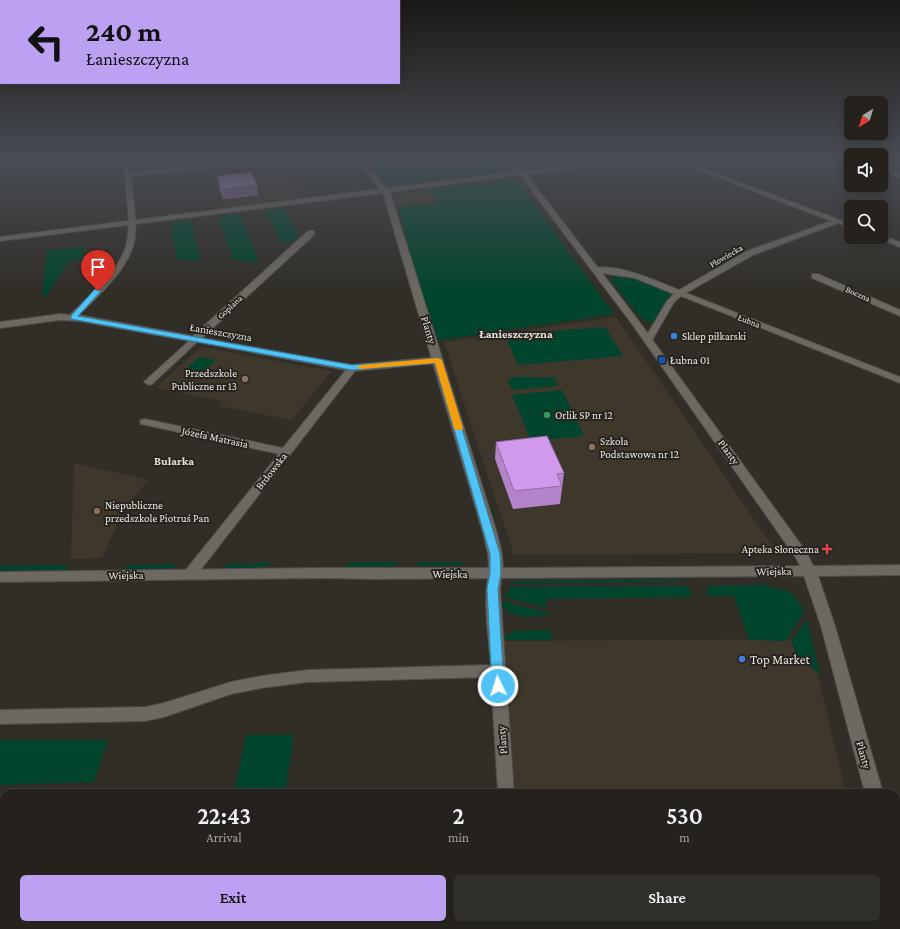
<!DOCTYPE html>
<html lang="en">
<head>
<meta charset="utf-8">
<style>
	body { margin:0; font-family:"Crimson Pro",serif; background:#312f2b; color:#f1f3f6; height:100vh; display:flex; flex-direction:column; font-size:15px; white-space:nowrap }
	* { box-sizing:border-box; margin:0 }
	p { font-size:13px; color:#a3a4a4 }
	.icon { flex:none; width:22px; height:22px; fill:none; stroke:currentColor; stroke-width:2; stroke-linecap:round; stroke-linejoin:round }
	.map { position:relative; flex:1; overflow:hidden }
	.sheet { position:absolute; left:0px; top:789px; width:900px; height:140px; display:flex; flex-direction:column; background:#25221e; border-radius:12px 12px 0 0; box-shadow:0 2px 10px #0003,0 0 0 1px #423f3c }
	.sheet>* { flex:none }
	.guide { position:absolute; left:0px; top:0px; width:400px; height:84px; box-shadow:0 2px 10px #0003,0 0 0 1px #423f3c; background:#bca0f2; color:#111; overflow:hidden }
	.needle { width:26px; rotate:218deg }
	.controls { position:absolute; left:844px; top:96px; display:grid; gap:8px }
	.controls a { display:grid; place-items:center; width:44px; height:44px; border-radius:6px; background:#25221e; box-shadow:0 2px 10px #0003,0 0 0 1px #423f3c; font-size:20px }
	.pin { position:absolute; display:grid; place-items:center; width:34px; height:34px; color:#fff; margin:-41px -17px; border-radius:50% 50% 50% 0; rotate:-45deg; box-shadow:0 0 4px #0007 }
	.pin .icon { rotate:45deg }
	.me { position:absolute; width:44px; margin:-22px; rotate:356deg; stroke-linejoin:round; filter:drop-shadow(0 0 3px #0008) }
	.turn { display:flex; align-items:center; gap:14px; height:84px; padding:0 20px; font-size:18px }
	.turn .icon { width:52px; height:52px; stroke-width:2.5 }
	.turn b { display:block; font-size:28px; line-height:34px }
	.eta { display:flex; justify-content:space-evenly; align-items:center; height:68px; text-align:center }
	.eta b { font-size:24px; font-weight:600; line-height:28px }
	.primary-button { display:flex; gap:8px; margin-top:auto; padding:8px 20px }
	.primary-button a { flex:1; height:46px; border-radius:6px; background:#bca0f2; color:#111; font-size:16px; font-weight:600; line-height:46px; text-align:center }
	.primary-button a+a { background:#312f2b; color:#f1f3f6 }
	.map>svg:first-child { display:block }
	.built { fill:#3e372c }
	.green { fill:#02452e }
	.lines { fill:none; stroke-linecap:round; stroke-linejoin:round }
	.minor-casing { stroke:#4f4c48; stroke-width:2 }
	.tertiary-casing { stroke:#4f4c48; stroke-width:2 }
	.minor { fill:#6c6862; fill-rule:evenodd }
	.tertiary { fill:#6c6862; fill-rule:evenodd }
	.wall { fill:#b484cb }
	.shaded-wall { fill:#926ba5 }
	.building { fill:#d199ec; stroke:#926ba5 }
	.route { fill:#4fc3f7; stroke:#337fa1 }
	.slow { fill:#f59e0b }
	.shop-dot { fill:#3f7fe0; stroke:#27241f; stroke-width:1.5 }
	.transit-dot { fill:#1a4fb4; stroke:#27241f; stroke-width:1.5 }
	.education-dot { fill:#8d6e63; stroke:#27241f; stroke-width:1.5 }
	.leisure-dot { fill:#2e9e5b; stroke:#27241f; stroke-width:1.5 }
	.health-dot { fill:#e0444e; stroke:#27241f; stroke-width:1.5 }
	.labels { text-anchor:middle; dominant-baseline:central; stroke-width:4; stroke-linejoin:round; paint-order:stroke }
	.far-street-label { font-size:9px; fill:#e9e6e3; stroke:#27241f }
	.street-label { font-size:11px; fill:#e9e6e3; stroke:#27241f }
	.poi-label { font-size:11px; fill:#e9e6e3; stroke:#27241f; text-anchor:start }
	.neighbourhood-label { font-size:12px; font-weight:bold; fill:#e6e2db; stroke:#27241f }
	.near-poi-label { font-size:13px; fill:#e9e6e3; stroke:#27241f; text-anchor:start }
</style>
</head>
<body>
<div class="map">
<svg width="900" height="929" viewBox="0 0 900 929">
	<rect width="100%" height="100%" fill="#312e28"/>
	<path class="built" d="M265,160H357L359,162L332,165L336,172L293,177L305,199L226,210L216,183L251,179L243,162Z
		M428,189L435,197V202L389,208L400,193Z
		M616,317L777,553L514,555L444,342Z
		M201,347L332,371L292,420L219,406L223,401L156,388Z
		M74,463L149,480L125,506L102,558L71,559Z
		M809,639L846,793H514L504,641Z"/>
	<path class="green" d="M368,160H484L503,171L397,184L386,182Z
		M515,179L614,314L434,341L398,208L435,203V197L428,189Z
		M283,208L299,236L291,242H281L265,210Z
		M239,214L258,259L255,263L233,259L218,217Z
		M190,220L201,261L177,259L170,223Z
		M84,246L83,260L69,261L46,296L42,297L47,251Z
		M617,273L637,278L672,293L653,324L641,318L611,280Z
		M605,327L623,356L518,365L505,335Z
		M199,357L216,360L200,374L184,371Z
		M518,377H535L536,378L554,377L558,386L512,390L508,379Z
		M562,390L584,436L531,441L512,395Z
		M397,562L395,566L349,567L347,565V563Z
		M418,562H460L463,565L419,566Z
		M270,563L268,567L224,568L227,564Z
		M173,564L175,567L172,568L127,569V565Z
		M68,565L65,570H0V566Z
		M677,579L681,581L509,584L518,581Z
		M767,585C774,591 783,587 791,593C797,597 801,606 804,612L786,641L749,640L734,596H711L707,595L706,592L708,587L710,586Z
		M687,586L691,592L690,597L546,599V608L505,597L506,593L511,587Z
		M499,600L548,613V615C532,617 507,620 499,600Z
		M807,619L820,675L797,655L791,642Z
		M550,630L552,640H504L503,638L514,631Z
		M246,735H294L285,793H234Z
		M0,740H108L94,782L0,785Z
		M206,925H263V929H205Z"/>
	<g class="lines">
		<defs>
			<path id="minor" d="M123,160H129L130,173L253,160H271L268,162L131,176C133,197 137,218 135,238C131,267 98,296 79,315L193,336L308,231H314V235L202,338L352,365L438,357L443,360L438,363L355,371L195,577L190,579L185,577L184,574L185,571L279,454L141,424L140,422L141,420L145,419L283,448L346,370L197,342L152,384L149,385L144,382L146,380L189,341L79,321L60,320L0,328V322L60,314L70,315C89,296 115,275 125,249C133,226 125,184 123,160Z
				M672,160H680L851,224V228L838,223L753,255L686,293L900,377V383L681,296L674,302L651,342H645L644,340L667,301L674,294L635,278L594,272V268C619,263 657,281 679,290L747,251L831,221Z
				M846,160H851V162L847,161Z
				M881,164L900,174V178L881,168Z
				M881,235L900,242V247L876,237H881Z
				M812,274H818L900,310V316L812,278Z
				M496,568L501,570L502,573L500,589L514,793H498L491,677L308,682L261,688L231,694L164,717L145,721L0,724V710L145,707L164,703L231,682L261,676L308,670L491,665C489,643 481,588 491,570Z
				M506,925H524L525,929H507Z"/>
			<path id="tertiary" d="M358,160H364L387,188L515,172L494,160H501L523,171L613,160H630L627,162L527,175L638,320L807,553L813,566L900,565V575L818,576L835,626L883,793H865L821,626L804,576L376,579L325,578L0,582V572L325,568H489L488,554L483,533L383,193L0,241V237L380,189ZM520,175L632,324L796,558L800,566L503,568L502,554L497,533L390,192Z
				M896,863L900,865V898L896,896Z"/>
		</defs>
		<use href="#minor" class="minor-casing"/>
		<use href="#tertiary" class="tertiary-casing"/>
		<use href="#minor" class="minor"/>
		<use href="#tertiary" class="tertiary"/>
	</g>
	<path class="wall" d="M217,176L257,185L258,195L223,199L219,186Z
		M496,442L564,473L560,504L513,509L495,459Z"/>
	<path class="shaded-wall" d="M257,185L258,195L223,199L222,189Z"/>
	<path class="building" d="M251,172L257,185L222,189L217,176Z
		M547,436L564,473L557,474L562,486L514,491L496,442Z"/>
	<linearGradient id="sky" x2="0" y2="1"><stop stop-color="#1b1916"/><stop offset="0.55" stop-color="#484c53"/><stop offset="1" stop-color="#484c53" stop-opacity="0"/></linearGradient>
	<rect width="900" height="290" fill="url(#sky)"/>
	<path class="route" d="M95,289L101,291L78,316L352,365L441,359L500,554L501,573L498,589L504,686L503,690L498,691L494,690L492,686L487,589L490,573V554L435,363L352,370L71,319V316Z"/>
	<path class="slow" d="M438,358L442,360L463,428L462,430H455L454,428L435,363L361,369L357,367L361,365Z"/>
	<g class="shop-dot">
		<circle cx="674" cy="336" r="4"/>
		<circle cx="742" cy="659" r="4"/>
	</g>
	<rect class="transit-dot" x="658" y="356" width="8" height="8" rx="2"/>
	<g class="education-dot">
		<circle cx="245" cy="379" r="4"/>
		<circle cx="592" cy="447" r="4"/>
		<circle cx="97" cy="511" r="4"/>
	</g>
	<circle class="leisure-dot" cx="547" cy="415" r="4"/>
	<path class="health-dot" d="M825 543h4v4h4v4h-4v4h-4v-4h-4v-4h4z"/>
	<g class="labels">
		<g class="far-street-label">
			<text transform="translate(726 256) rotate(-30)">Płowiecka</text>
			<text transform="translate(858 294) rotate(24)">Boczna</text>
			<text transform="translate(230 307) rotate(-43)">Goplana</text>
			<text transform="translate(749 321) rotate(21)">Łubna</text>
		</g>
		<g class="street-label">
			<text transform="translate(429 330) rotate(73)">Planty</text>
			<text transform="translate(221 332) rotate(10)">Łanieszczyzna</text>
			<text transform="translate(215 437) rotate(12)">Józefa Matrasia</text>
			<text transform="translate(729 452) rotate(54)">Planty</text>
			<text transform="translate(271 471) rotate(-52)">Brdowska</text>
			<text transform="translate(774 571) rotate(-1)">Wiejska</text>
			<text x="450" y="574">Wiejska</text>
			<text transform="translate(126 575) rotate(-1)">Wiejska</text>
			<text transform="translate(502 740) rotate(-94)">Planty</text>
			<text transform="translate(864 755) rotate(74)">Planty</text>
		</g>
		<g class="poi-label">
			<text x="682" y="336">Sklep piłkarski</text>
			<text x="670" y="360">Łubna 01</text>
			<text x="237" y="373" text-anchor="end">Przedszkole<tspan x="237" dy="13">Publiczne nr 13</tspan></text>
			<text x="555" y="415">Orlik SP nr 12</text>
			<text x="600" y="441">Szkoła<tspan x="600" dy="13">Podstawowa nr 12</tspan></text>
			<text x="105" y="505">Niepubliczne<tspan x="105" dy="13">przedszkole Piotruś Pan</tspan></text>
			<text x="819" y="549" text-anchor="end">Apteka Słoneczna</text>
		</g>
		<g class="neighbourhood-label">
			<text x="516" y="334">Łanieszczyzna</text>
			<text x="174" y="461">Bularka</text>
		</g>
		<g class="near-poi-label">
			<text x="750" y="659">Top Market</text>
		</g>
	</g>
</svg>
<div class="controls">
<a><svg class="needle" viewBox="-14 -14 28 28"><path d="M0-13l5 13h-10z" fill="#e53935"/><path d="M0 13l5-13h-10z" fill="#a3a4a4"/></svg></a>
<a><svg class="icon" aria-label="sound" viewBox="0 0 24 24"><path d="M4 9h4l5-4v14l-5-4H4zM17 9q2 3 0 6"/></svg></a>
<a><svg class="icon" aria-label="search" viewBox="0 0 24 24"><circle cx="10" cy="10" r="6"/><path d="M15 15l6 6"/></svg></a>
</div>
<div class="pin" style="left:98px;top:291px;background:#d93025"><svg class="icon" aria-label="arrive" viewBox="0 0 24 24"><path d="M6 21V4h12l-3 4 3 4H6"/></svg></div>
<svg class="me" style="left:498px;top:686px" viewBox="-20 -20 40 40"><circle r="17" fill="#4fc3f7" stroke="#fff" stroke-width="3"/><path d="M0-11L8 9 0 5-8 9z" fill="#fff"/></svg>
<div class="guide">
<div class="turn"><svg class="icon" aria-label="left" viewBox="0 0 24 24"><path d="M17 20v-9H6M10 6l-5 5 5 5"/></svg><div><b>240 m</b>Łanieszczyzna</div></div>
</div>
<section class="sheet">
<div class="eta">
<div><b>22:43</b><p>Arrival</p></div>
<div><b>2</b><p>min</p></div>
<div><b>530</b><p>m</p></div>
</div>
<div class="primary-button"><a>Exit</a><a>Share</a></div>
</section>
</div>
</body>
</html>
